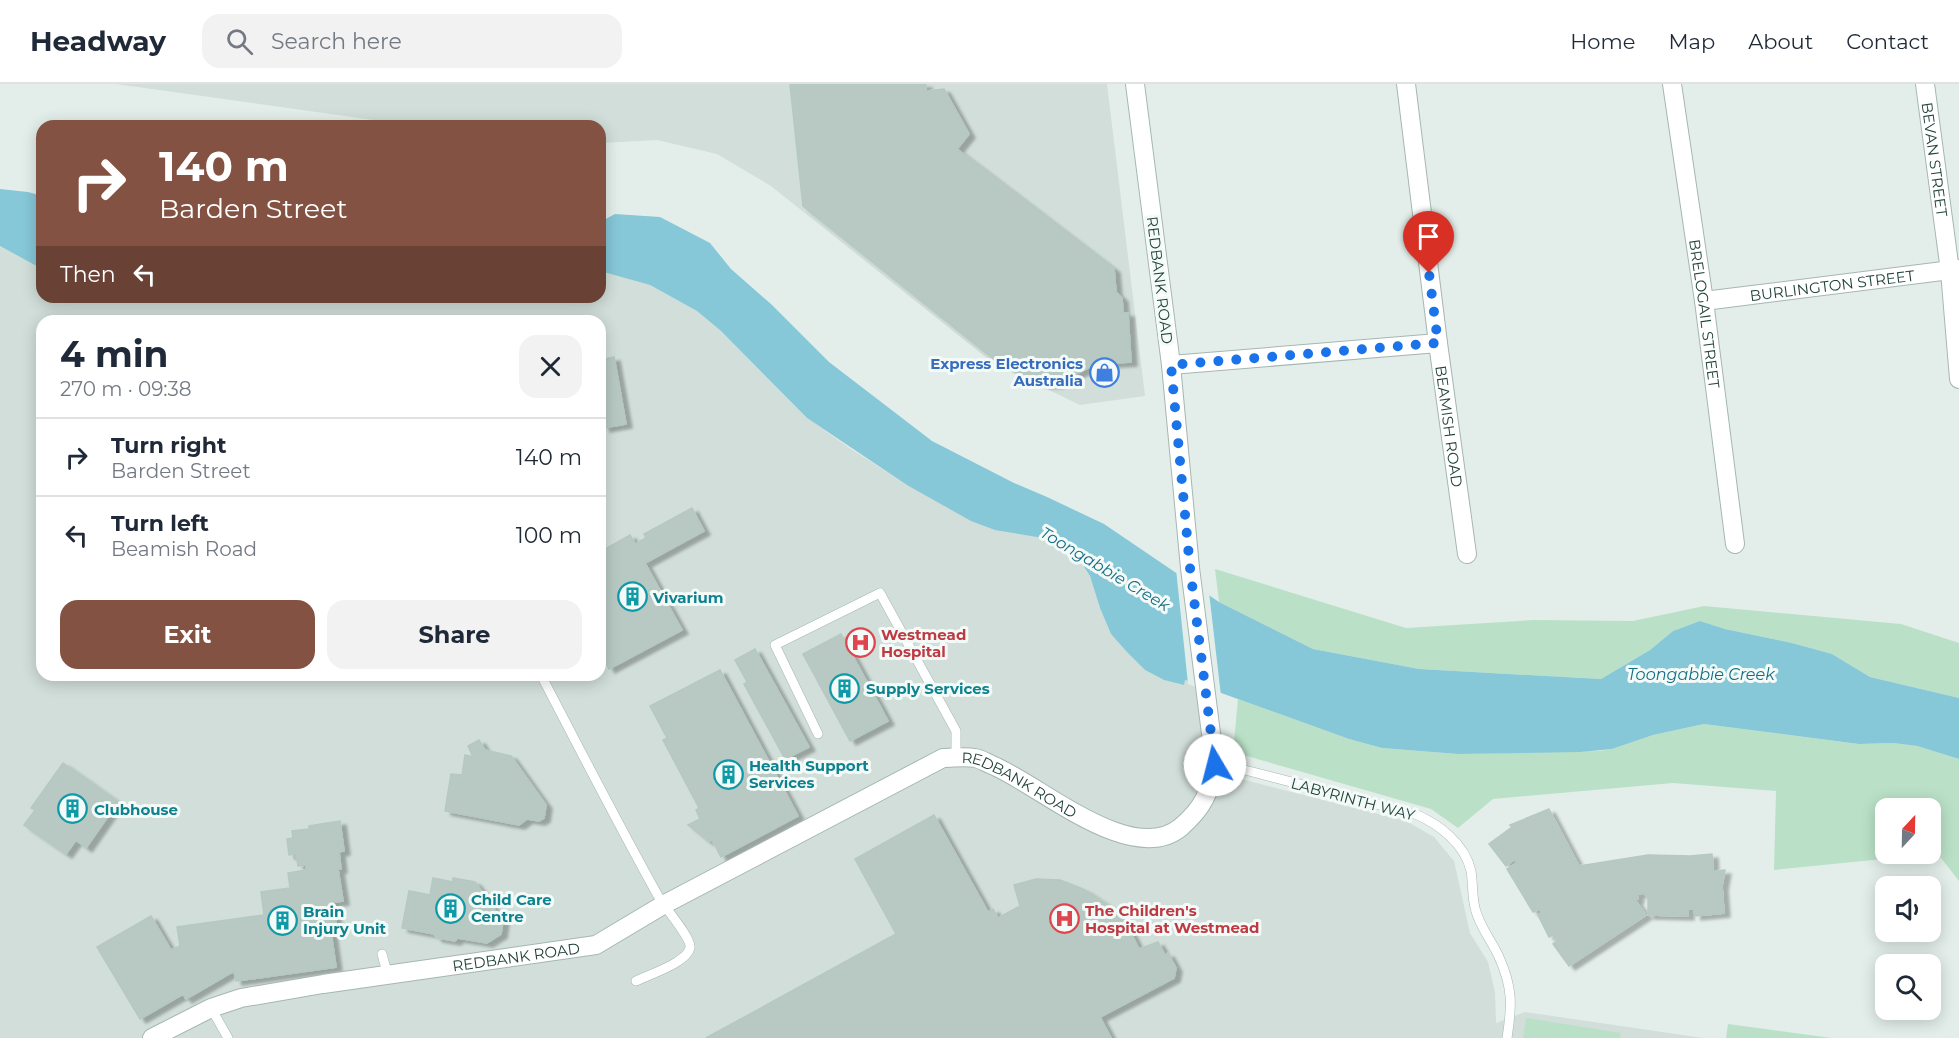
<!DOCTYPE html>
<html lang="en">
<head>
<meta charset="utf-8">
<style>
	body { margin:0; font-family:Montserrat,sans-serif; background:#f2f2f3; color:#1f2937; height:100vh; display:flex; flex-direction:column; font-size:22px; white-space:nowrap }
	* { box-sizing:border-box; margin:0 }
	p { font-size:20px; color:#747a83 }
	.icon { flex:none; width:33px; height:33px; fill:none; stroke:currentColor; stroke-width:2; stroke-linecap:round; stroke-linejoin:round }
	.map { position:relative; flex:1; overflow:hidden }
	.side { position:absolute; left:36px; top:231px; width:570px; height:366px; display:flex; flex-direction:column; background:#fff; border-radius:18px; box-shadow:0 3px 15px #0003 }
	.side>* { flex:none }
	.banner { position:absolute; left:36px; top:36px; width:570px; height:183px; border-radius:18px; box-shadow:0 3px 15px #0003; background:#845243; color:#fff; overflow:hidden }
	.needle { width:39px; rotate:22deg }
	.buttons { position:absolute; left:1875px; top:714px; display:grid; gap:12px }
	.buttons a { display:grid; place-items:center; width:66px; height:66px; border-radius:12px; background:#fff; box-shadow:0 3px 15px #0003; font-size:30px }
	.pin { position:absolute; display:grid; place-items:center; width:51px; height:51px; color:#fff; margin:-62px -26px; border-radius:50% 50% 50% 0; rotate:-45deg; box-shadow:0 0 6px #0007 }
	.pin .icon { rotate:45deg }
	.me { position:absolute; width:66px; margin:-33px; rotate:352deg; stroke-linejoin:round; filter:drop-shadow(0 0 4px #0008) }
	.turn { display:flex; align-items:center; gap:21px; height:126px; padding:0 24px; font-size:27px }
	.turn .icon { width:78px; height:78px; stroke-width:2.5 }
	.turn b { display:block; font-size:42px; line-height:51px }
	.then { display:flex; align-items:center; height:57px; padding:0 24px; background:#0003; gap:12px; font-size:22px }
	.round { display:grid; place-items:center; flex:none; width:63px; height:63px; border-radius:18px; background:#f2f2f3 }
	.summary { display:flex; align-items:center; justify-content:space-between; height:102px; padding:0 24px }
	h1 { font-size:36px; font-weight:700; line-height:45px }
	.button { display:flex; gap:12px; margin-top:auto; padding:12px 24px }
	.button a { flex:1; height:69px; border-radius:18px; background:#845243; color:#fff; font-size:24px; font-weight:700; line-height:69px; text-align:center }
	.button a+a { background:#f2f2f3; color:#1f2937 }
	ul { padding:0; list-style:none }
	li { display:flex; align-items:center; gap:18px; height:78px; padding:0 24px; border-top:2px solid #e0e1e3 }
	li div { flex:1 }
	li b { display:block; font-size:22px }
	li em { font-style:normal }
	header { display:flex; align-items:center; gap:36px; box-sizing:border-box; height:84px; padding:0 30px; background:#fff; border-bottom:2px solid #e0e1e3 }
	header strong { font-size:28px }
	nav { display:flex; gap:33px; margin-inline-start:auto; font-size:21px }
	.search { width:420px; height:54px; background:#f2f2f3; display:flex; align-items:center; gap:15px; box-sizing:border-box; padding:0 21px; border-radius:18px; color:#747a83; font-size:22px }
	.map>svg:first-child { display:block }
	.built { fill:#d1ded9; fill-rule:evenodd }
	.green { fill:#bae1c7; fill-rule:evenodd }
	.water { fill:#86c7d8 }
	.pier { fill:#e3eeea }
	.building { fill:#b8c9c3; stroke:#b5c9c1; stroke-width:1.5; filter:url(#shadow) }
	.lines { fill:none; stroke-linecap:round; stroke-linejoin:round }
	.lane-casing { stroke:#a5b7b2; stroke-width:10 }
	.street-casing { stroke:#a5b7b2; stroke-width:20 }
	.lane { stroke:#fff; stroke-width:9 }
	.street { stroke:#fff; stroke-width:18 }
	.route { stroke:#1a73e8; stroke-width:10; stroke-dasharray:0 18 }
	.labels { text-anchor:middle; dominant-baseline:central; stroke-width:6; stroke-linejoin:round; paint-order:stroke }
	.street-label { font-size:15px; fill:#21423b; stroke:#f4faf7 }
	.shop-label { font-size:15px; font-weight:bold; fill:#366cbe; stroke:#f4faf7; text-anchor:end }
	.culture-label { font-size:15px; font-weight:bold; fill:#0d838f; stroke:#f4faf7; text-anchor:start }
	.health-label { font-size:15px; font-weight:bold; fill:#be3a42; stroke:#f4faf7; text-anchor:start }
	.water-label { font-size:16px; font-style:italic; fill:#146c84; stroke:#f4faf7 }
</style>
</head>
<body>
<header>
<strong>Headway</strong>
<div class="search"><svg class="icon" aria-label="search" viewBox="0 0 24 24"><circle cx="10" cy="10" r="6"/><path d="M15 15l6 6"/></svg>Search here</div>
<nav><a>Home</a><a>Map</a><a>About</a><a>Contact</a></nav>
</header>
<div class="map">
<svg width="1959" height="954" viewBox="0 0 1959 954">
	<defs>
		<filter id="shadow"><feDropShadow dx="6" dy="4" stdDeviation="1.5" flood-color="#0004"/></filter>
	</defs>
	<rect width="100%" height="100%" fill="#e3eeea"/>
	<path class="built" d="M116,0H1107L1145,312L1080,321L993,279L771,102L717,70L657,56L600,59V42H416Z
		M0,162L42,185V213H600V187L650,201L697,227L721,247L807,334L848,363L907,401L923,408L1023,449L1049,455L1067,464L1079,475L1090,492L1100,524L1111,550L1145,586L1164,596L1184,601V596L1197,601L1203,659V693L1225,699L1237,694L1406,737L1434,753L1454,777L1470,849L1488,878L1495,908L1496,939L1525,928L1703,954H0ZM42,237H600V591H42Z"/>
	<path class="green" d="M1215,485L1406,544L1533,536L1633,537L1704,522L1901,540L1959,559V614L1870,593L1832,570L1792,559L1725,545L1700,537L1673,547L1650,566L1601,595L1419,585L1313,565L1219,518Z
		M1238,615L1349,655L1382,664L1458,670L1598,667L1612,665L1653,651L1704,640L1859,660L1893,659L1917,662L1959,675V797L1941,774H1893L1774,786L1776,707L1673,699L1493,715L1458,744L1431,725L1233,668ZM1886,724H1930V770H1886Z
		M1526,934L1621,949L1620,954H1523Z
		M1728,940L1832,954H1726Z"/>
	<path class="water" d="M0,105L28,108L42,112V185L0,162Z
		M615,130L660,133L710,159L731,185L771,220L829,278L932,357L1014,399L1047,413L1104,440L1219,518L1313,565L1419,585L1601,595L1650,566L1673,547L1700,537L1725,545L1792,559L1832,570L1870,593L1959,614V675L1917,662L1893,659L1859,660L1704,640L1653,651L1612,665L1580,668L1458,670L1382,664L1349,655L1185,596L1184,601L1164,596L1145,586L1127,568L1111,550L1100,524L1090,492L1079,475L1067,464L1049,455L995,446L971,437L907,401L807,334L721,247L697,227L650,201L600,187V138Z"/>
	<path class="pier" d="M1176,485L1209,508L1221,612L1188,600Z"/>
	<path class="building" d="M790,0H926V7L944,5L969,50L957,65L1114,185L1116,208L1122,214L1123,229H1128L1131,278L1096,280L1056,300H1043L995,276L803,122Z
		M614,273L626,340L604,344L600,323V276Z
		M692,424L704,447L645,479L682,546L609,585L600,568V562L602,561L600,558V468L630,451L635,460L646,454L644,450Z
		M841,550L888,637L850,657L803,570Z
		M755,565L809,663L785,675L744,600L747,598L735,576Z
		M720,586L798,732L721,773L712,756L708,757L688,741L700,735L696,726L699,724L663,656L667,654L650,622Z
		M479,656L485,666L511,672L546,721L544,734L539,737L527,735L519,741L445,727L451,690L462,691L465,671L473,673L468,662Z
		M63,679L118,718L86,764L76,756L66,770L24,741L35,726L31,724Z
		M1549,725L1579,782L1648,771L1690,772L1712,770L1713,787L1725,786L1722,802L1724,829L1695,832L1694,825H1688V832L1648,831V813H1646L1645,809L1637,810L1638,815L1635,816L1646,831L1569,882L1553,860L1557,857L1553,851L1549,853L1538,831L1542,829L1540,825L1533,828L1507,785L1517,779L1515,775L1506,782L1489,760L1512,743L1510,741Z
		M934,731L988,828L993,825L998,834L1020,822L1014,801L1036,795L1060,796L1085,806L1108,821L1126,839L1139,865L1158,858L1165,871L1168,869L1176,884L1174,894L1100,933L1111,954H706L896,850L855,775Z
		M340,737L344,767L339,768L341,785H338L343,817L333,818L336,840L330,841L336,883L236,897L234,887L186,915L183,910L140,935L97,863L151,832L171,866L180,862L177,843L264,831L261,808L290,804L288,789L306,786V781L298,782L296,770L289,771L287,755L293,754L292,747L309,745V742Z
		M433,794L453,798V794L475,798L503,837L501,850L487,859L458,854L455,857L437,854L434,850L402,844L409,807L430,811Z"/>
	<g class="lines">
		<defs>
			<path id="lane" d="M541,591C579,664 617,738 657,810C663,822 692,854 690,864C686,879 650,890 636,897
				M818,650L775,561L880,509L956,647V674
				M1215,681L1241,685L1415,730C1439,740 1465,760 1471,787C1473,799 1472,812 1475,824C1479,842 1492,857 1499,873C1513,904 1512,922 1507,954
				M382,870L388,892
				M211,924L228,954"/>
			<g id="street">
				<path id="s1" d="M1406,0L1438,259L1467,470"/>
				<path id="s2" d="M1672,0L1704,217L1735,460"/>
				<path id="s3" d="M1925,0L1950,187L1959,295"/>
				<path id="s4" d="M1704,217L1959,185"/>
				<path d="M1171,281L1438,259"/>
				<path id="s5" d="M152,954L211,924L241,914L323,900L596,861L663,821L943,674C953,674 965,672 975,674C981,675 987,679 992,681C1040,701 1132,784 1181,743C1204,723 1209,709 1215,681L1190,484L1171,281L1135,0"/>
			</g>
		</defs>
		<use href="#lane" class="lane-casing"/>
		<use href="#street" class="street-casing"/>
		<use href="#lane" class="lane"/>
		<use href="#street" class="street"/>
	</g>
	<g class="lines">
		<path class="route" d="M1215,681L1190,484L1171,281L1438,259L1429,189"/>
	</g>
	<defs>
		<symbol id="shop-ring" viewBox="-11 -11 22 22"><circle r="9.5" fill="#f4faf7" stroke="#3f7fe0" stroke-width="1.5"/><path d="M-5-2.5h2.3a2.7 3.5 0 0 1 5.4 0H5L5.5 6h-11ZM-1.5-2.5h3a1.5 2.3 0 0 0-3 0Z" fill="#3f7fe0"/></symbol>
		<symbol id="building-ring" viewBox="-11 -11 22 22"><circle r="9.5" fill="#f4faf7" stroke="#0f9aa8" stroke-width="1.5"/><path d="M-4-6H4V6H1V3H-1V6H-4ZM-2.5-4.3h1.7v1.8h-1.7ZM.8-4.3h1.7v1.8H.8ZM-2.5-1h1.7V.8h-1.7ZM.8-1h1.7V.8H.8Z" fill="#0f9aa8"/></symbol>
		<symbol id="hospital-ring" viewBox="-11 -11 22 22"><circle r="9.5" fill="#f4faf7" stroke="#e0444e" stroke-width="1.5"/><path d="M-5-5h3v3.5h4V-5h3V5h-3V1.5h-4V5h-3Z" fill="#e0444e"/></symbol>
	</defs>
	<g fill-rule="evenodd">
		<use href="#shop-ring" x="1088" y="272" width="33" height="33"/>
		<use href="#building-ring" x="616" y="496" width="33" height="33"/>
		<use href="#hospital-ring" x="844" y="542" width="33" height="33"/>
		<use href="#building-ring" x="828" y="588" width="33" height="33"/>
		<use href="#building-ring" x="712" y="674" width="33" height="33"/>
		<use href="#building-ring" x="56" y="708" width="33" height="33"/>
		<use href="#building-ring" x="434" y="808" width="33" height="33"/>
		<use href="#hospital-ring" x="1048" y="818" width="33" height="33"/>
		<use href="#building-ring" x="266" y="820" width="33" height="33"/>
	</g>
	<g class="labels">
		<g class="street-label">
			<text stroke="none"><textPath href="#s3" startOffset="76">BEVAN STREET</textPath></text>
			<text transform="translate(1160 196) rotate(83)">REDBANK ROAD</text>
			<text stroke="none"><textPath href="#s4" startOffset="129">BURLINGTON STREET</textPath></text>
			<text stroke="none"><textPath href="#s2" startOffset="232">BRELOGAIL STREET</textPath></text>
			<text stroke="none"><textPath href="#s1" startOffset="345">BEAMISH ROAD</textPath></text>
			<text stroke="none"><textPath href="#s5" startOffset="934">REDBANK ROAD</textPath></text>
			<text transform="translate(1353 715) rotate(15)">LABYRINTH WAY</text>
			<text stroke="none"><textPath href="#s5" startOffset="376">REDBANK ROAD</textPath></text>
		</g>
		<g class="shop-label">
			<text x="1083" y="279">Express Electronics<tspan x="1083" dy="17">Australia</tspan></text>
		</g>
		<g class="culture-label">
			<text x="653" y="513">Vivarium</text>
			<text x="866" y="604">Supply Services</text>
			<text x="749" y="681">Health Support<tspan x="749" dy="17">Services</tspan></text>
			<text x="94" y="725">Clubhouse</text>
			<text x="471" y="815">Child Care<tspan x="471" dy="17">Centre</tspan></text>
			<text x="303" y="827">Brain<tspan x="303" dy="17">Injury Unit</tspan></text>
		</g>
		<g class="health-label">
			<text x="881" y="550">Westmead<tspan x="881" dy="17">Hospital</tspan></text>
			<text x="1085" y="826">The Children's<tspan x="1085" dy="17">Hospital at Westmead</tspan></text>
		</g>
		<g class="water-label">
			<text transform="translate(1105 485) rotate(31)">Toongabbie Creek</text>
			<text x="1701" y="590">Toongabbie Creek</text>
		</g>
	</g>
</svg>
<div class="buttons">
<a><svg class="needle" viewBox="-14 -14 28 28"><path d="M0-13l5 13h-10z" fill="#e53935"/><path d="M0 13l5-13h-10z" fill="#747a83"/></svg></a>
<a><svg class="icon" aria-label="sound" viewBox="0 0 24 24"><path d="M4 9h4l5-4v14l-5-4H4zM17 9q2 3 0 6"/></svg></a>
<a><svg class="icon" aria-label="search" viewBox="0 0 24 24"><circle cx="10" cy="10" r="6"/><path d="M15 15l6 6"/></svg></a>
</div>
<div class="pin" style="left:1429px;top:189px;background:#d93025"><svg class="icon" aria-label="arrive" viewBox="0 0 24 24"><path d="M6 21V4h12l-3 4 3 4H6"/></svg></div>
<svg class="me" style="left:1215px;top:681px" viewBox="-20 -20 40 40"><circle r="19" fill="#fff"/><path d="M0-13L10 11 0 6-10 11z" fill="#1a73e8"/></svg>
<div class="banner">
<div class="turn"><svg class="icon" aria-label="right" viewBox="0 0 24 24"><path d="M7 20v-9h11M14 6l5 5-5 5"/></svg><div><b>140 m</b>Barden Street</div></div>
<div class="then">Then<svg class="icon" aria-label="left" viewBox="0 0 24 24"><path d="M17 20v-9H6M10 6l-5 5 5 5"/></svg></div>
</div>
<section class="side">
<div class="summary"><div><h1>4 min</h1><p>270 m · 09:38</p></div><a class="round"><svg class="icon" aria-label="close" viewBox="0 0 24 24"><path d="M6 6l12 12M18 6L6 18"/></svg></a></div>
<ul>
<li><svg class="icon" aria-label="right" viewBox="0 0 24 24"><path d="M7 20v-9h11M14 6l5 5-5 5"/></svg><div><b>Turn right</b><p>Barden Street</p></div><em>140 m</em></li>
<li><svg class="icon" aria-label="left" viewBox="0 0 24 24"><path d="M17 20v-9H6M10 6l-5 5 5 5"/></svg><div><b>Turn left</b><p>Beamish Road</p></div><em>100 m</em></li>
</ul>
<div class="button"><a>Exit</a><a>Share</a></div>
</section>
</div>
</body>
</html>
